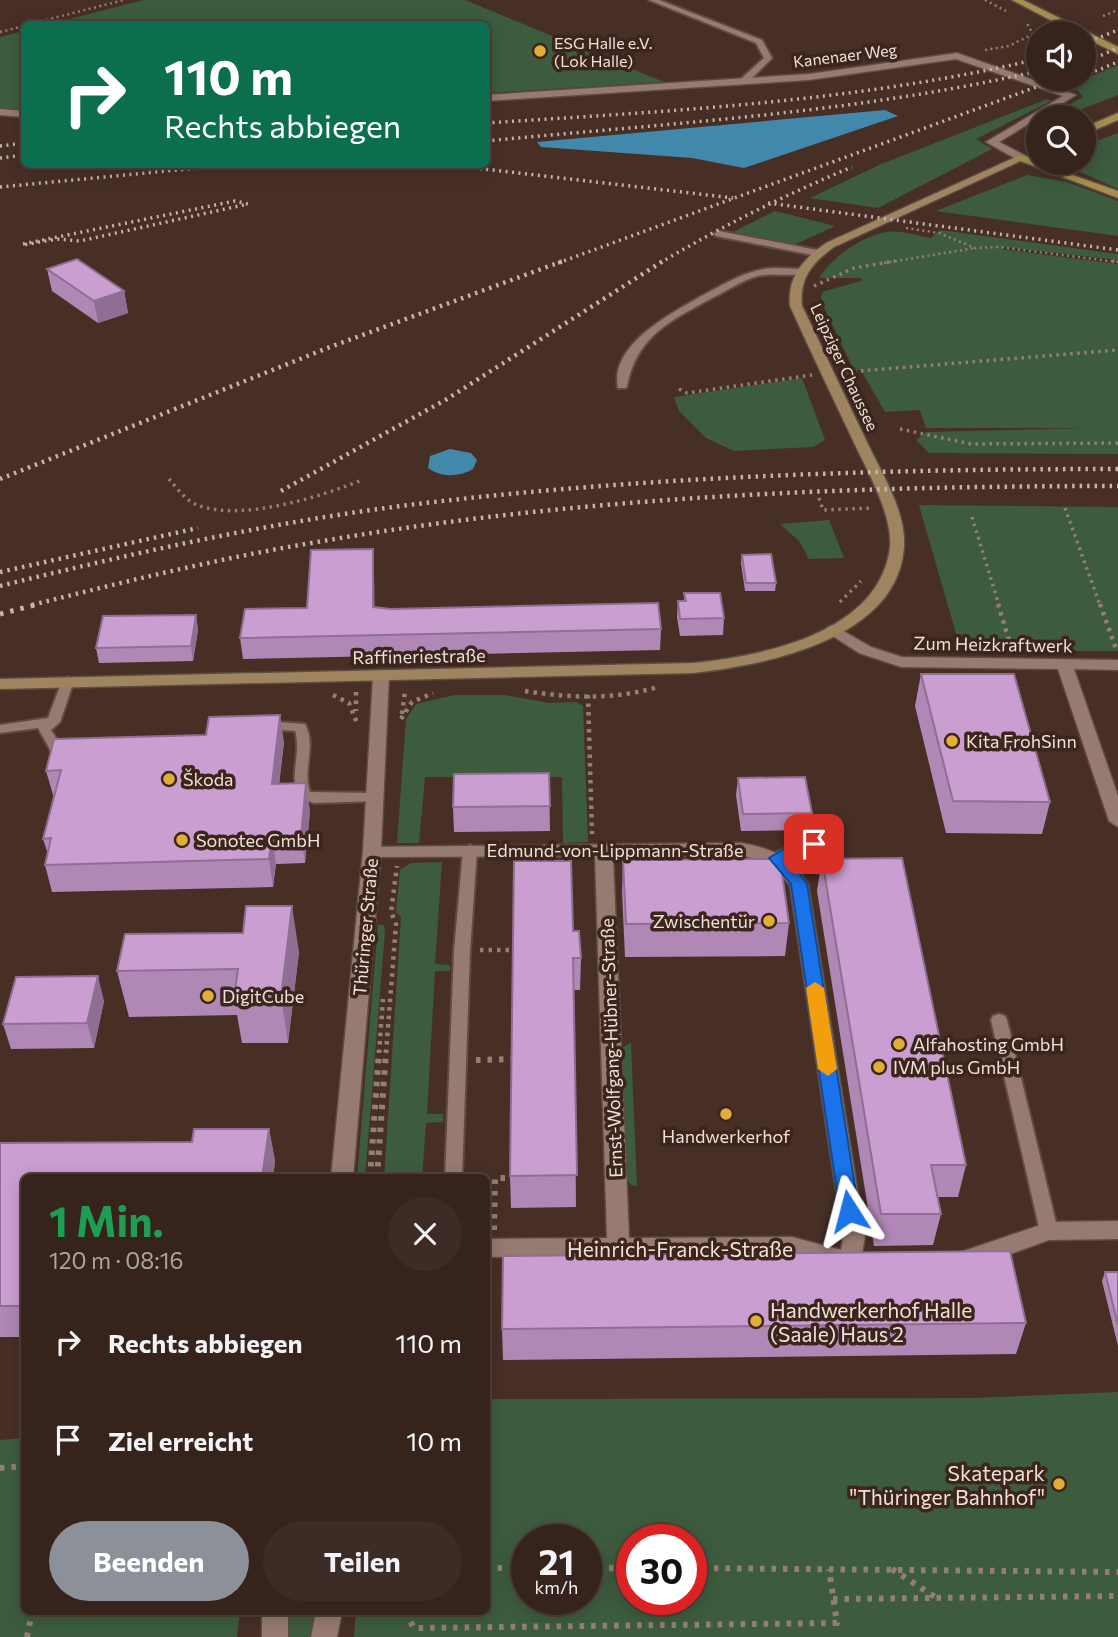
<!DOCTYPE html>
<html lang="de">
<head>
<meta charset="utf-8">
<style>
	body { margin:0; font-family:Commissioner,sans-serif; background:#3d2b25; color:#f1f3f6; height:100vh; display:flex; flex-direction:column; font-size:26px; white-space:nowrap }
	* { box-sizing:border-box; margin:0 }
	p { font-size:23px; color:#aaa4a3 }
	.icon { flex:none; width:38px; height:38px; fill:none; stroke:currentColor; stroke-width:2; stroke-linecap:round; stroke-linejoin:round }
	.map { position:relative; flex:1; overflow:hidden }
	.details { position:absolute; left:21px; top:1174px; width:469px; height:441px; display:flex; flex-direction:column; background:#35231c; border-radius:10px; box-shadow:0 4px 18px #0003,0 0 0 2px #4f403b }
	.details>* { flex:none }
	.hud { position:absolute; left:21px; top:21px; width:469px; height:147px; border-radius:10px; box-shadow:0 4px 18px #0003,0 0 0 2px #4f403b; background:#0b6e4f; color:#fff; overflow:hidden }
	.controls { position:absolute; left:1026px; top:21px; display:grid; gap:14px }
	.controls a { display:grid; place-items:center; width:70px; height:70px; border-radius:50%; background:#35231c; box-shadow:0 4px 18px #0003,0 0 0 2px #4f403b; font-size:35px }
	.speed { position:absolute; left:511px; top:1524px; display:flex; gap:14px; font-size:35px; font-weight:700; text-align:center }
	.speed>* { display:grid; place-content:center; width:91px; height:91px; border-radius:50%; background:#35231c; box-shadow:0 4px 18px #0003,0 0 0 2px #4f403b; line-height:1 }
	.speed small { font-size:18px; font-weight:400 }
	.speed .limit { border:10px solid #d22; background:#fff; color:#111 }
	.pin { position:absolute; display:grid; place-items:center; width:60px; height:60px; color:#fff; margin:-30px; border-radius:14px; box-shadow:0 4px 10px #0006 }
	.me { position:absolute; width:77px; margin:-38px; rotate:351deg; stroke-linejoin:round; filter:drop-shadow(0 0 5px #0008) }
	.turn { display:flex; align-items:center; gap:24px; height:147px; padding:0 28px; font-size:32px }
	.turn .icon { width:91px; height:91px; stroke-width:2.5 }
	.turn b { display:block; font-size:49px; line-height:60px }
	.round { display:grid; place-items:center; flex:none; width:74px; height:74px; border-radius:37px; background:#3d2b25 }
	.overview { display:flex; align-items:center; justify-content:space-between; height:119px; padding:0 28px }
	h1 { font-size:42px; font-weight:700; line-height:52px; color:#1e9e55 }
	.action { display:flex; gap:14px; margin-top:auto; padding:14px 28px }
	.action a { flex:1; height:80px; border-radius:42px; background:#8c9099; color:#fff; font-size:28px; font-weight:700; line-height:80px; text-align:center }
	.action a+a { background:#3d2b25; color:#f1f3f6 }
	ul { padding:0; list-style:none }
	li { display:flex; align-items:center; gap:21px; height:98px; padding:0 28px }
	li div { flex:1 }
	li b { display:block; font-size:26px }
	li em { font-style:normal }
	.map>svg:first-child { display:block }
	.green { fill:#3d5c3e; fill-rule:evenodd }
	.water { fill:#4288aa }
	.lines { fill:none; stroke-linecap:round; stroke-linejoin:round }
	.service-casing { stroke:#5f4b43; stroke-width:4 }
	.minor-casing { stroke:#5f4b43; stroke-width:3 }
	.tertiary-casing { stroke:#5f4b43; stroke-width:3 }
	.secondary-casing { stroke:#5f4b43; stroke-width:3 }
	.primary-casing { stroke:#5f4b43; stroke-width:3 }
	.path-far3 { stroke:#937f77; stroke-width:2.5; stroke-dasharray:2 3.5; stroke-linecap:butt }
	.path-far2 { stroke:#937f77; stroke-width:3.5; stroke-dasharray:2.5 4.5; stroke-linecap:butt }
	.path-far1 { stroke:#937f77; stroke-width:4.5; stroke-dasharray:3.5 5; stroke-linecap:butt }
	.path { stroke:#937f77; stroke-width:6; stroke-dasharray:4.5 7; stroke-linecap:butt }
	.service { fill:#977b71; fill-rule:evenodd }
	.minor { fill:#977b71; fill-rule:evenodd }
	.tertiary { fill:#977b71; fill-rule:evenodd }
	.secondary { fill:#9e8560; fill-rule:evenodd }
	.primary { fill:#a58f4f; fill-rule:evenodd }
	.rail-far2 { stroke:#c5b3ad; stroke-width:3.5; stroke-dasharray:2 4.5; stroke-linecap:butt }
	.rail-far1 { stroke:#c5b3ad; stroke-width:4.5; stroke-dasharray:2.5 5; stroke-linecap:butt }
	.rail { stroke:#c5b3ad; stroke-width:5; stroke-dasharray:3.5 7; stroke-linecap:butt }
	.wall { fill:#af88b5 }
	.shaded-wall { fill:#8e6f93 }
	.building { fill:#cb9ed2; stroke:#8e6f93; stroke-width:2 }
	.route { fill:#1a73e8; stroke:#114b97; stroke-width:2 }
	.slow { fill:#f59e0b }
	.poi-dot { fill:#e3ae35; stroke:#3c251c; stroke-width:2.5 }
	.labels { text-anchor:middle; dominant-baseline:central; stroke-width:7; stroke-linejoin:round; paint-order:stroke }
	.far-poi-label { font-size:16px; fill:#efe0da; stroke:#3c251c; text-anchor:start }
	.far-street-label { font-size:16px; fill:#efe0da; stroke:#3c251c }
	.street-label { font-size:18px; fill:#efe0da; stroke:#3c251c }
	.poi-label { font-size:18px; fill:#efe0da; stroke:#3c251c; text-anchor:start }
	.near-street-label { font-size:21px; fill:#efe0da; stroke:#3c251c }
	.near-poi-label { font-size:21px; fill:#efe0da; stroke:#3c251c; text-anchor:start }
</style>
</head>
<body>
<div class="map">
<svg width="1118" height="1637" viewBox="0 0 1118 1637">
	<rect width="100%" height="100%" fill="#472f26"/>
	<path class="green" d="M144,0H465L664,82L487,93L486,24H50Z
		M24,31V111L0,110V37Z
		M1118,65V95L1061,117H1046L1083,97L1072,84Z
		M1047,99L1051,101L976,139L992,149L878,208L810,198L879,165Z
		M1118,133V189L1065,165L1083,163V146Z
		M1027,175L1067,182L1118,201V236L936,211Z
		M775,211L835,226L792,246L731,233Z
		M940,230L1118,254V260L1006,247L1001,249L1118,264V454L929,453L916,440L926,432L1087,428H926L920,410L885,412L861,370H854L821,301L822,292L861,281L862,278H819C832,257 862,236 887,232C900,230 918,236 931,238Z
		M802,378L825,440L813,447L734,451L706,438L679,411L674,397Z
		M919,505L1118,507V651H961Z
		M829,520L844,558L809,559L799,541L780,524Z
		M455,695H505L549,703L576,702L583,706L588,842L563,843L562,777H425L419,843H397L406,719L416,704Z
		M442,862L435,964L450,965V971H435L427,1114H443V1122L426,1123L422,1178H384L401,917L396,912L400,870L411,863Z
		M378,925H384L385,932L365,1178H357Z
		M631,1043L637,1186L631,1185L626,1177L621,1054L622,1048Z
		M1118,1392V1637H354L356,1612H486L487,1399L973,1398ZM527,1540H586V1600H527ZM632,1540H691V1600H632Z
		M24,1438V1612H240L237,1637H0V1440Z
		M285,1612H318L311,1637H286Z"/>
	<path class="water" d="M885,110L898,116L744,168L692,158L541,147L537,142Z
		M450,449L471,453L477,460L473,469C459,477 442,478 428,468L430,456Z"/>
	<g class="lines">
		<defs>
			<path id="service" d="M649,0H659L762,40L772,58L748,82H742V78L764,58L756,43Z
				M719,231L817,250L822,253L817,256L716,236L714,234Z
				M774,268L801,269L806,272C796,278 772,272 758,276C742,280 729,290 714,297C672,320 637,335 627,386L626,388H618C609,343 677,310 709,292C730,281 749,269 774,268Z
				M68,677L74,681L60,722L51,730L61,746L75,748L77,751L75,754L52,753L38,728L0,733V725L48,718L62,681Z
				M264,721L305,724C317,746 302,769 310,792L373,793L378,795L380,798L378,801L314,803L299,798C288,776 302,754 295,731L259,728L257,725Z
				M814,839L819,841L821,844L819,847L804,851L777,863L770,858L772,854L795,844Z
				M470,845L477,850L470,951L462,1178H445L454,951L463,850Z
				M999,1014L1005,1016L1007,1020L1058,1231L1055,1236L1049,1238L1043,1236L1040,1231L991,1020L993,1016Z"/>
			<path id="minor" d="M957,53L1076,95L999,142L1026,156V160H1018L986,142L1063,96L956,59L809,80L486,101V95L809,74Z
				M0,109L24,111V117L0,115Z
				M833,625L871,647L902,657L1118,660V670L1074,669L1118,796V827L1109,821L1058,669L901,667L859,653L828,633L825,630L828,627Z
				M741,843C771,848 792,857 808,884L865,1237L859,1269L851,1272L792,1255L486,1257V1239L607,1238L595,856L372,857L366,855L363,851L366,847ZM741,855L769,863L790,885L843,1237L841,1250L792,1237L629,1238L613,856Z
				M1118,1221V1239L1049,1240L969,1269L961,1266L958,1259L961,1252L1049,1222Z"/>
			<path id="tertiary" d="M381,671L389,676L381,851L353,1178H331L363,851L373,676Z
				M262,1612H288V1637H262Z
				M316,1612H342L337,1637H311Z"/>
			<path id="secondary" d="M1018,156L1027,158L834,247C812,263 799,278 802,306C823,349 843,393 864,436C879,469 906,509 904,546C899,639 766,665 693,673L0,689V679L693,663C763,656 880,633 890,547C893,513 863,463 849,432C829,390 809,348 790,306C787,277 803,259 826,243Z"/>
			<path id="primary" d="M1012,0H1023L1118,47V54L1083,37V33H1075Z
				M1118,113V120L1083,135V128Z
				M1018,156H1026L1038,163L1118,191V198L1018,160Z"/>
		</defs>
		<use href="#service" class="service-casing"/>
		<use href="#minor" class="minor-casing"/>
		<use href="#tertiary" class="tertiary-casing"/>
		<use href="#secondary" class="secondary-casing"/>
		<use href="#primary" class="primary-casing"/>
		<path class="path-far3" d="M985,0L1006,11
			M1103,16L1118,10
			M30,24L124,0
			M0,32L24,26
			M985,50L1009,46L1033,34L1026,22
			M1027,144L1038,139
			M906,228L939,233L975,248L999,247L1118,262
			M884,263L975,248"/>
		<path class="path-far2" d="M1112,261L1118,262
			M814,286L854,268L895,261
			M847,372L1118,350
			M679,389L687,393L812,375
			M900,429L971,444L1118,443
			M169,479C177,488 185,500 197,505C241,522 320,497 362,480
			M819,498L823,510L873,508
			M1065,508L1100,605
			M972,517L999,605
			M840,602L861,581"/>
		<path class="path-far1" d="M998,604L1011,647
			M1100,604L1116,649
			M525,691C570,698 614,700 658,687
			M356,692V711
			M333,695L349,703L357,723
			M588,695L592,834
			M402,714L405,691
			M401,719L412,702L433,693
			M480,950H513
			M379,1053L383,999
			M386,1053L396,924L391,912L397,866"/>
		<path class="path" d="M476,1060L513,1059
			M370,1178L379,1051
			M377,1178L386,1051
			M494,1230L495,1178H509
			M0,1468L24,1466
			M486,1568H527
			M586,1568H632
			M691,1568L1118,1572
			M892,1569L935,1597
			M833,1599L1118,1596
			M405,1612L414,1628L837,1623L829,1569
			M27,1637L32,1612"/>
		<use href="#service" class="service"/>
		<use href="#minor" class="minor"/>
		<use href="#tertiary" class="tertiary"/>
		<use href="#secondary" class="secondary"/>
		<use href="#primary" class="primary"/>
		<path class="rail-far2" d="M1083,44L1118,30
			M1083,63L1118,48
			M1083,76L1118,62
			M1051,89L1077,79
			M486,123C672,111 856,102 1038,59
			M486,141C671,123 857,113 1038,71
			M0,146L24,143
			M0,158L24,155
			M441,164L733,198
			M0,187L240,164
			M768,203L1118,250
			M23,244L235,201L248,204L80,241L57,239L23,245
			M558,263L1058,79
			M660,263C722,226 785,195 852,167"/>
		<path class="rail-far1" d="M0,479L330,347L563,261
			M281,491L447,399L663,261
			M0,572L198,528
			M0,586C138,552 276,521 417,504C650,476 883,469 1118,469
			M32,605C127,581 221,558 317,542C581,496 851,486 1118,486"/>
		<path class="rail" d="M0,614L39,604"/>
	</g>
	<path class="wall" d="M47,269L124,291L128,313L98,323L52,291Z
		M742,555L776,583L775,591H745L741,563Z
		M374,570V607L391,609L661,629L660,650L243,659L240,638L307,608Z
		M684,593L724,618L723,635L680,636L677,617L678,601H684Z
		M196,615L198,630L193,661L99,663L96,648Z
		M921,674L1050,802L1042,834L946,833L915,706Z
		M284,742L279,784L310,811L305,863L276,864L273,887L52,892L45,865L48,854L43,839L54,798L46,771Z
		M549,773L550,831L454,832L453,807Z
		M738,778L812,813L810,830L741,831L736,795Z
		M822,859L966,1165L958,1197H938L941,1214L933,1245L874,1246L817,891Z
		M623,860L789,923L785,956L625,957L622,892Z
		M573,931L581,958L580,990H574L576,1207L511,1208L510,1176Z
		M299,952L288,1043H242L237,1015L129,1017L117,971Z
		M104,1001L94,1048L11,1049L3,1024Z
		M269,1129L275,1161L273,1178H24V1337H0V1143L192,1142Z
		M1105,1272H1118V1346L1102,1281Z
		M1026,1323L1016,1354L503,1360L502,1329Z"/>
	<path class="shaded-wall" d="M124,291L128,313L98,323L94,301Z
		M373,549L374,570L375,627L373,607Z
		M196,615L198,630L193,661L191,646Z
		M280,715L284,742L276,811L272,784Z
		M306,783L310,811L305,863L301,836Z
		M272,836L276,864L273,887L269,859Z
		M292,906L299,952L288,1043L281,997Z
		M98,976L104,1001L94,1048L87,1023Z
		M269,1129L275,1161L273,1178H262Z"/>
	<path class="building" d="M77,259L124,291L94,301L47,269Z
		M373,549V607L391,609L658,603L661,629L240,638L245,609L307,608L311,550Z
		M771,554L776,583H746L742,555Z
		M684,593H720L724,618L680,619L678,601H686Z
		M196,615L191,646L96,648L103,616Z
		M921,674H1014L1050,802L953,801Z
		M280,715L272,784L306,783L301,836H272L269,859L45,865L51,838L43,839L61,770L46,771L54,739L206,735L209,717Z
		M549,773L550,806L453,807L454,774Z
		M805,777L812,813L743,814L738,778Z
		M902,858L966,1165H931L941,1214H881L822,859Z
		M780,859L789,923L626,924L623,860Z
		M514,861H571L573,931H579L581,958H573L577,1175L510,1176Z
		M246,906H292L281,997H234L238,969L117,971L125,934L243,933Z
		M98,976L87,1023L3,1024L16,977Z
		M194,1129H269L262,1178H24V1306H0V1143L192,1142Z
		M1010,1251L1026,1323L502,1329L503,1256Z
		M1105,1272H1118V1325Z"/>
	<path class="route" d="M814,839L822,844L820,848L789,859L807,884L859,1211L856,1217H842L840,1211L791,884L769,858L794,843Z"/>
	<path class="slow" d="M815,982L824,988L837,1069L828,1076L818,1069L806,988Z"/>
	<g class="poi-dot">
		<circle cx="540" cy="51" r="7"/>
		<circle cx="952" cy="741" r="7"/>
		<circle cx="169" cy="779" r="7"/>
		<circle cx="182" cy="840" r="7"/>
		<circle cx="769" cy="921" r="7"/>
		<circle cx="208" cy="996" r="7"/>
		<circle cx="899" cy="1044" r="7"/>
		<circle cx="879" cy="1067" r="7"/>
		<circle cx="726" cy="1114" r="7"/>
		<circle cx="756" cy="1321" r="7"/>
		<circle cx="1059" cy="1484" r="7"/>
	</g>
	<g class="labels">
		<g class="far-poi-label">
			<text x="554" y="42">ESG Halle e.V.<tspan x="554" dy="18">(Lok Halle)</tspan></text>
		</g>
		<g class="far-street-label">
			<text transform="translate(845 55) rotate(-7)">Kanenaer Weg</text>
			<text transform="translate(845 367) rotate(65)">Leipziger Chaussee</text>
		</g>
		<g class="street-label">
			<text transform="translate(993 644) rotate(1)">Zum Heizkraftwerk</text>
			<text transform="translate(419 656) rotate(-1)">Raffineriestraße</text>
			<text x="615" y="850">Edmund-von-Lippmann-Straße</text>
			<text transform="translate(365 927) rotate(-85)">Thüringer Straße</text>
			<text transform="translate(611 1048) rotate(-92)">Ernst-Wolfgang-Hübner-Straße</text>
		</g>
		<g class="poi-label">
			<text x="966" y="741">Kita FrohSinn</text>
			<text x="183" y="779">Škoda</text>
			<text x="196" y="840">Sonotec GmbH</text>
			<text x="755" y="921" text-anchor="end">Zwischentür</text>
			<text x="222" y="996">DigitCube</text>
			<text x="913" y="1044">Alfahosting GmbH</text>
			<text x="893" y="1067">IVM plus GmbH</text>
			<text x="726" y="1136" text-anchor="middle">Handwerkerhof</text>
		</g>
		<g class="near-street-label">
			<text x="680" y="1248">Heinrich-Franck-Straße</text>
		</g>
		<g class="near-poi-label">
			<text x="770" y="1309">Handwerkerhof Halle<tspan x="770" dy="24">(Saale) Haus 2</tspan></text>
			<text x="1045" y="1472" text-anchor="end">Skatepark<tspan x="1045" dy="24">"Thüringer Bahnhof"</tspan></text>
		</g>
	</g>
</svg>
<div class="controls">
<a><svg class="icon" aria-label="sound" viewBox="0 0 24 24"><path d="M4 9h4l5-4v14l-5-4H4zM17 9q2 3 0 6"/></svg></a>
<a><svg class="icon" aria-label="search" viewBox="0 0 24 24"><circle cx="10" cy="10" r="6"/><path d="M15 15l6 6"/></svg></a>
</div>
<div class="speed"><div>21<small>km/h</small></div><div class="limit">30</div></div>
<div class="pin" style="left:814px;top:844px;background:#d93025"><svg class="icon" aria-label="arrive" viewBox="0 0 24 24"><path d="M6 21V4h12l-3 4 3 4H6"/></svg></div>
<svg class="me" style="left:849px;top:1211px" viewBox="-20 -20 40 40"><path d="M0-17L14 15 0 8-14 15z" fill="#1a73e8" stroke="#fff" stroke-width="4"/></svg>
<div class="hud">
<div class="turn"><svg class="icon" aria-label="right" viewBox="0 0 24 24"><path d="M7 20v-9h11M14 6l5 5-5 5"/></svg><div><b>110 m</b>Rechts abbiegen</div></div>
</div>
<section class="details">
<div class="overview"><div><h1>1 Min.</h1><p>120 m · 08:16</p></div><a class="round"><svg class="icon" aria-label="close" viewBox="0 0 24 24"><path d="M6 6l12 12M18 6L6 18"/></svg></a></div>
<ul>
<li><svg class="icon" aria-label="right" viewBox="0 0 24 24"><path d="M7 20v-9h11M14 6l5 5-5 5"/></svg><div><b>Rechts abbiegen</b></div><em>110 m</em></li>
<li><svg class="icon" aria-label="arrive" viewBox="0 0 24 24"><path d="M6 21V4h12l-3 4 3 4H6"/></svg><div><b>Ziel erreicht</b></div><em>10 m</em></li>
</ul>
<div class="action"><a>Beenden</a><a>Teilen</a></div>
</section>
</div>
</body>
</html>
